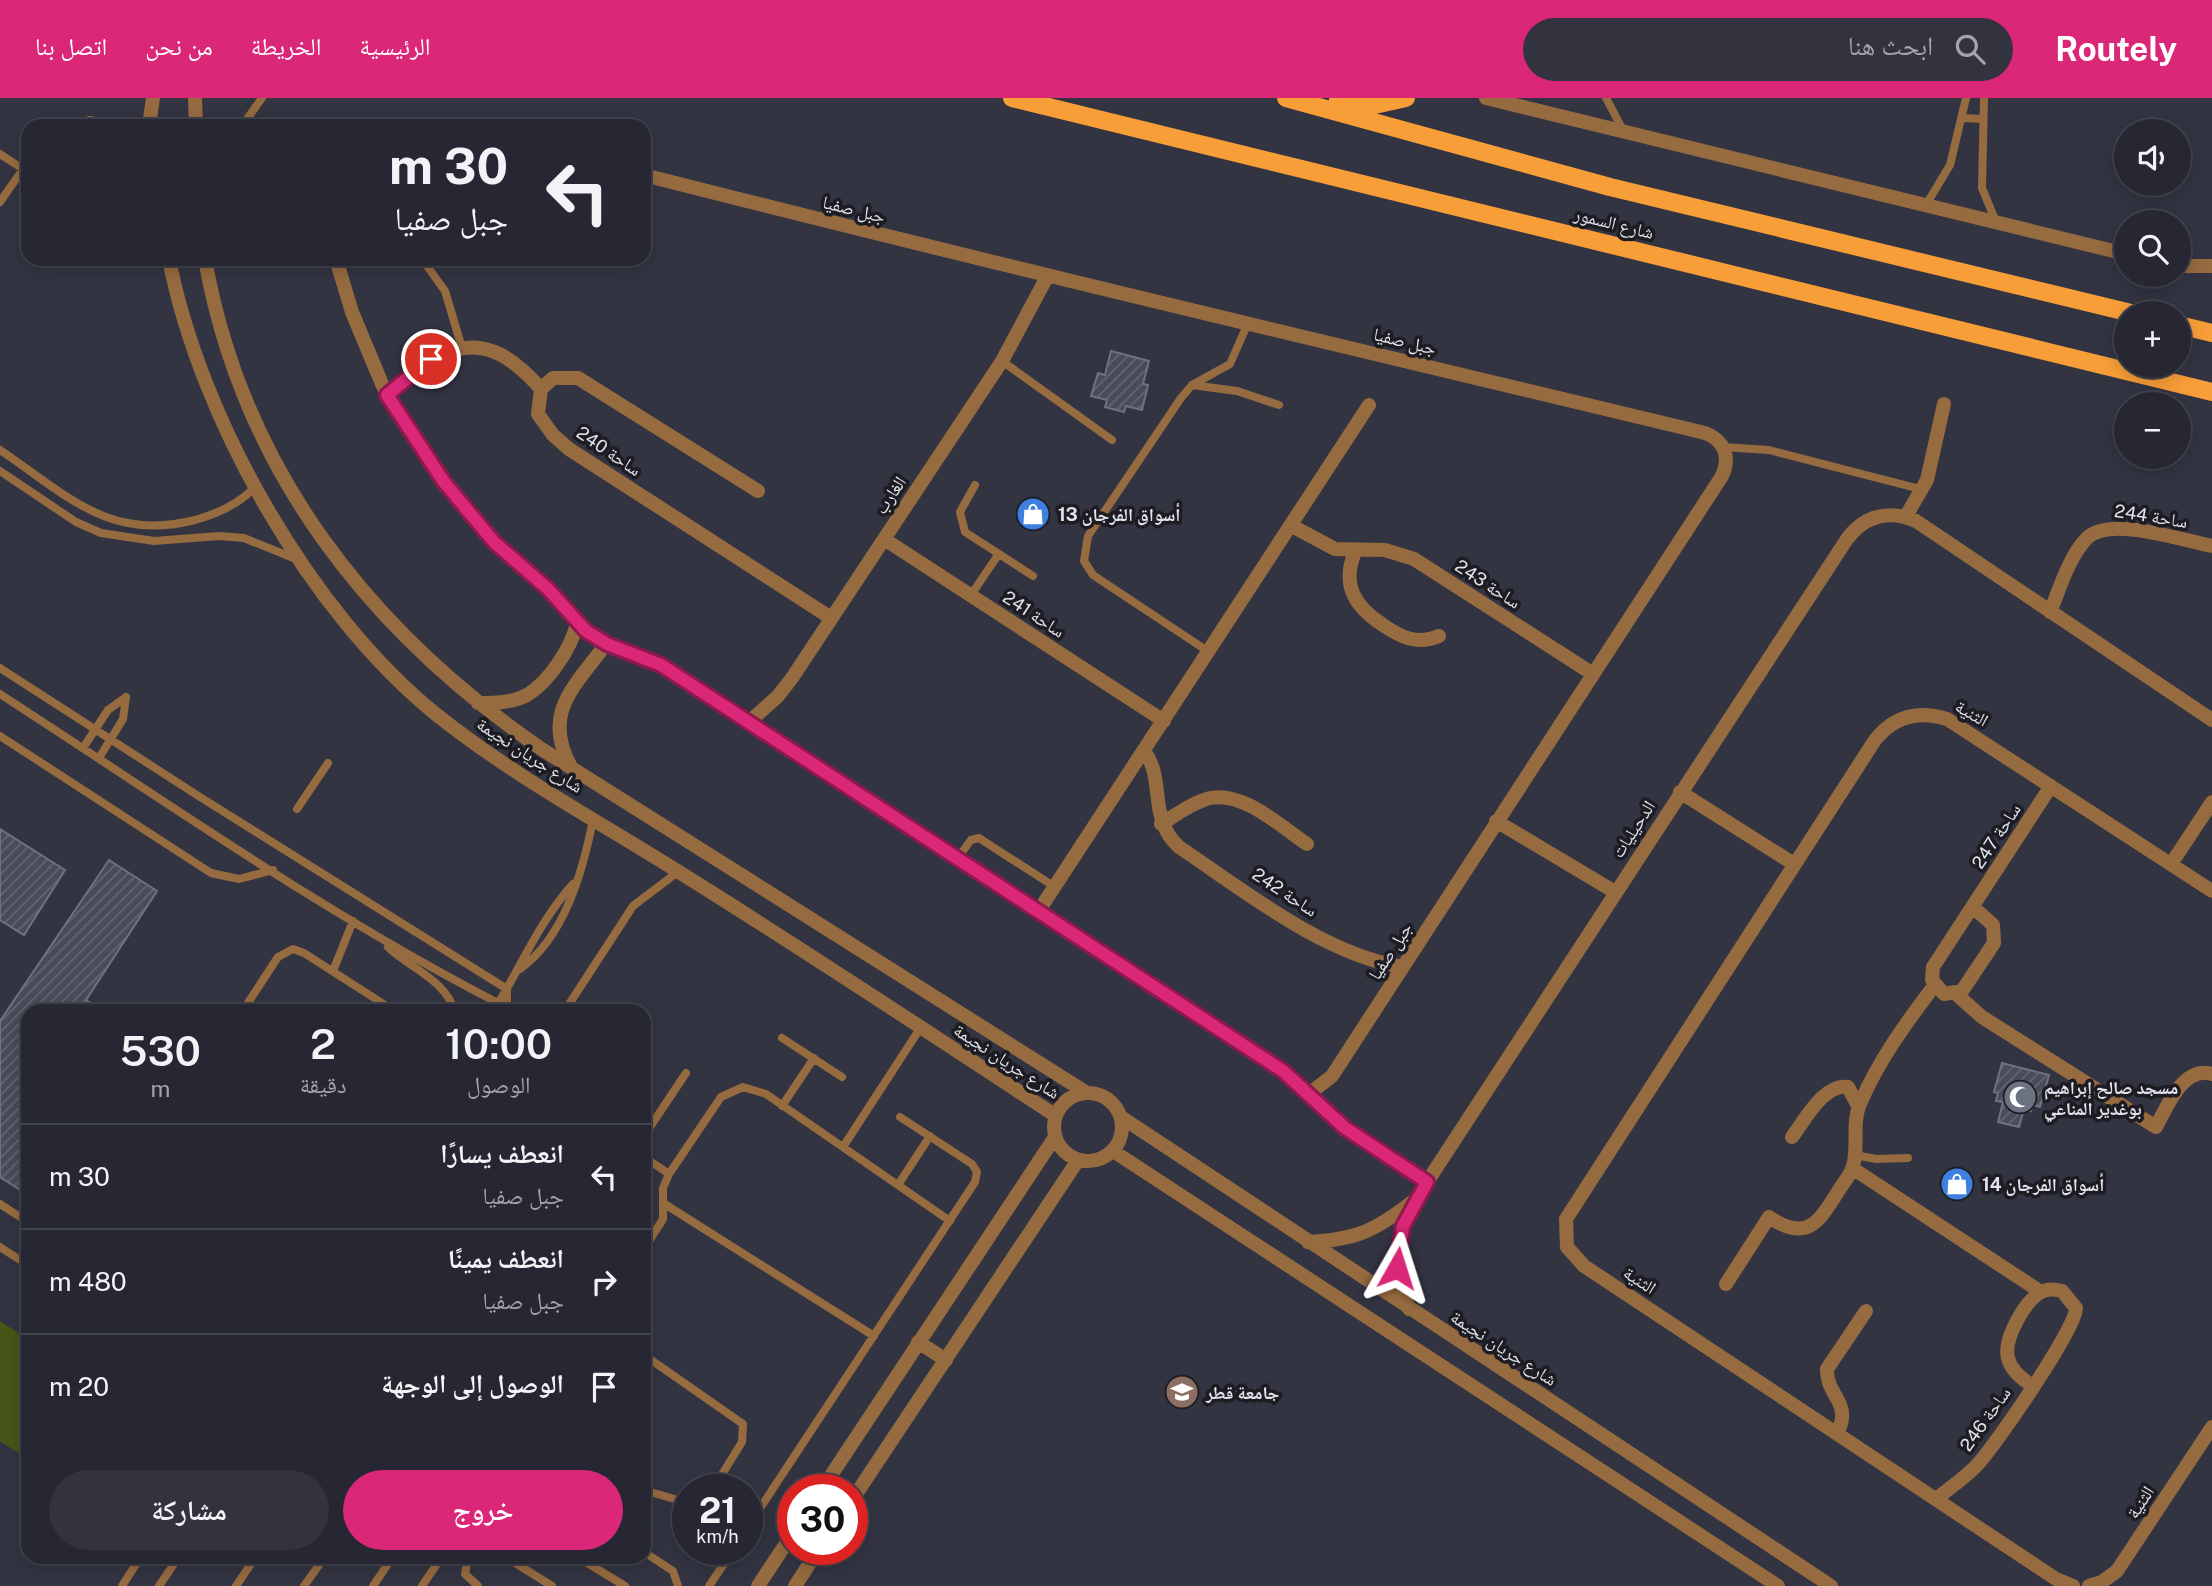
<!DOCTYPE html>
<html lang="ar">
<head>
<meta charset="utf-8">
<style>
	body { margin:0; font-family:"Public Sans","Noto Naskh Arabic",sans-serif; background:#32333e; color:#f1f3f6; direction:rtl; height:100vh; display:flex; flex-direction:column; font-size:26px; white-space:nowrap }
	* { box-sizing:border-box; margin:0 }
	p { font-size:23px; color:#a4a5ac }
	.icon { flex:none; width:38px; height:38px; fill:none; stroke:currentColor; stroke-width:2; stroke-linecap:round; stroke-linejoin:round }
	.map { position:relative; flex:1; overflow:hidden; direction:ltr }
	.panel { position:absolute; left:21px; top:906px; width:630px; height:560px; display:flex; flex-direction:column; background:#262732; border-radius:21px; box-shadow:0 4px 18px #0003,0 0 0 2px #42444d; direction:rtl }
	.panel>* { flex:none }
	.hud { position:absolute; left:21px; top:21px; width:630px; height:147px; border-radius:21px; box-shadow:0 4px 18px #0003,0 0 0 2px #42444d; direction:rtl; background:#262732; color:#f1f3f6; overflow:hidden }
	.controls { position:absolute; left:2114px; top:21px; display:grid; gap:14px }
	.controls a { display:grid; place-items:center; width:77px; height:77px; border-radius:50%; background:#262732; box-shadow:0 4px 18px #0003,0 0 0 2px #42444d; font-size:35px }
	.speed { position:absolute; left:672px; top:1376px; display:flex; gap:14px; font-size:35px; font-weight:700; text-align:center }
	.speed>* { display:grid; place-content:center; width:91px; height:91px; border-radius:50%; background:#262732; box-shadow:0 4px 18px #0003,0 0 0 2px #42444d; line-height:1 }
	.speed small { font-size:18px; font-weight:400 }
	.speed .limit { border:10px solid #d22; background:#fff; color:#111 }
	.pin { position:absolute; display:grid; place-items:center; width:60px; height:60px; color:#fff; margin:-30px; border:4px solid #fff; border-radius:50%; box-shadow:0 2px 7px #0007 }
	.me { position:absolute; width:77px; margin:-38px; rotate:6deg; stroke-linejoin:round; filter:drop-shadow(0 0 5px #0008) }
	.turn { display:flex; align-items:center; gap:24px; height:147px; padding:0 28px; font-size:32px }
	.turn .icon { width:91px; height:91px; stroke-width:2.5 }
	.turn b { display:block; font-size:49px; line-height:60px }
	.eta { display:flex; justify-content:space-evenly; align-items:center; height:119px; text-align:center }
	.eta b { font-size:42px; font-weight:600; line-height:49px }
	.primary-button { display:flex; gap:14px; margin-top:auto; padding:14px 28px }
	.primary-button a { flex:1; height:80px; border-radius:42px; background:#db2777; color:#fff; font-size:28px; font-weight:600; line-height:80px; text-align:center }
	.primary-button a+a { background:#32333e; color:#f1f3f6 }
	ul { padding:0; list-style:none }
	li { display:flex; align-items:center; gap:21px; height:105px; padding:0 28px; border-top:2px solid #42444d }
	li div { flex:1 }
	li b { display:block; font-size:26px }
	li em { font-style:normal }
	header { display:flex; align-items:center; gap:42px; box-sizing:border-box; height:98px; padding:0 35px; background:#db2777; color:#fff }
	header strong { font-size:33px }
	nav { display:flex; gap:38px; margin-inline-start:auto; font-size:24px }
	.search { width:490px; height:63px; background:#32333e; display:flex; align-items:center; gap:18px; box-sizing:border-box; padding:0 24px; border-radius:38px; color:#a4a5ac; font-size:26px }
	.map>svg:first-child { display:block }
	.pitch { fill:#485617 }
	.building { fill:url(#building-hatch); stroke:#6f7080; stroke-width:2 }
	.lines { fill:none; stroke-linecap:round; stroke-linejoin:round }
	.service { stroke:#976b40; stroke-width:8 }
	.minor { stroke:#976b40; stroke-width:14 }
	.primary { stroke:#f89e38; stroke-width:18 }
	.route-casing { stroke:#8e194d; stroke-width:18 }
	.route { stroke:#db2777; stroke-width:12 }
	.labels { text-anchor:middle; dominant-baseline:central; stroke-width:7; stroke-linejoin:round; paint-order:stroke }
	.street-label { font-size:18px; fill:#e1e2eb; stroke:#1c1c22 }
	.poi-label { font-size:18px; font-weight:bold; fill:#e1e2eb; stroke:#1c1c22; text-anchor:start }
</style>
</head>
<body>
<header>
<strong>Routely</strong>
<div class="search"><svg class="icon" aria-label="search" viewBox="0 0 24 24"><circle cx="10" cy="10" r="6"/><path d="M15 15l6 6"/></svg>ابحث هنا</div>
<nav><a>الرئيسية</a><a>الخريطة</a><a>من نحن</a><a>اتصل بنا</a></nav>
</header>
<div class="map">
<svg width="2212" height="1488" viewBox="0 0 2212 1488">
	<defs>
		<pattern id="building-hatch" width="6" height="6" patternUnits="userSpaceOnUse" patternTransform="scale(1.75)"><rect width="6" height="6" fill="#494b59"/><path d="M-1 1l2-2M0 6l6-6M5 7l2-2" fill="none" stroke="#636571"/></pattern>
	</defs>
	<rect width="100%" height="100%" fill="#333442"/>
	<path class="pitch" d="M0,1223L28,1241V1352L24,1359L0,1343Z"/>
	<path class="building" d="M1111,253L1149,263L1143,286L1148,287L1142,312L1126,308L1124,314L1105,309L1107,302L1091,298L1098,275L1105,277Z
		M0,731L65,772L24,837L0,822Z
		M109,762L157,793L86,902L105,914H28V1097L0,1079V923Z
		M2002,965L2049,977L2040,1009L2033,1007L2031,1013L2024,1011L2019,1029L1998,1024L2003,1004L1996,1003L1998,995L1994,994Z"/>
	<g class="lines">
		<path class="service" d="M1606,0L1624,34
			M1984,0L1982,90L1996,124
			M1962,20L1983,21
			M64,28L90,22L121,28
			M242,28L262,0
			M0,56L23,71
			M0,104L28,64
			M1926,107L1950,67L1966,0
			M422,161L445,193L462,250
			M1002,263L1112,342
			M1192,287L1237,293L1279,307
			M1723,349L1769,352L1924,392
			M0,352C67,397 109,444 195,422C219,415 239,406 256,388
			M0,373L76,424L101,435L154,443L219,438L244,440L296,461
			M975,387L960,414L965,434L1033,478
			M971,497L998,457
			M1209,554L1093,477L1084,463L1088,438L1181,300L1192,287L1230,266L1248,225
			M0,570L200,699L507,891V914
			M0,596C164,702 325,816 498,905L507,914
			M0,638L211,775L239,781L273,772
			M83,650L108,612L126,599
			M99,660L123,621L126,599
			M297,711L328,665
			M957,761L971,742L979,740L1055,789
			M388,849C411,871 445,881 455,914
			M520,871C565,839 583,772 593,722
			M333,873L353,823
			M242,914L278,859L293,851L304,855L396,914
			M493,914C520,871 538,825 573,786
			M552,914L567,908
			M564,914L633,808L679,773
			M782,940L842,979
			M782,1008L814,960
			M644,1038L686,975
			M843,1049L921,929
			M1855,1057L1876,1061L1908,1060
			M644,1059L669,1076
			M644,1072L650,1063
			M898,1087L930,1038
			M663,1105L874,1238
			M0,1106L28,1124
			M0,1149L28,1167
			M644,1151L663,1121V1090L669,1076L721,999L743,989L766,996L950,1123
			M644,1257L743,1326L742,1344L713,1391
			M654,1395L688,1405
			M747,1430L975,1084L977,1074L972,1066L900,1019
			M644,1454L673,1473L678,1488
			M468,1460L465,1476L478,1488
			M507,1460L552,1488
			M579,1460L625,1488
			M122,1488L140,1460
			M159,1488L178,1460
			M236,1488L255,1460
			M304,1488L324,1460
			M373,1488L392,1460
			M422,1488L441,1460
			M709,1488L734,1451"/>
		<path class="minor" d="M195,0L196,28
			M1486,0L2126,156
			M149,28L153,0
			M644,77C997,167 1351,250 1705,335C1724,342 1731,359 1722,378L1332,978L1309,996
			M169,161C200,320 310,515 437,617C512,677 598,723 679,774C806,853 931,936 1056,1018
			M205,161C242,371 369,533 543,652L1087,995
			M336,161L352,214L382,286L401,322L459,405L494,444L548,491L586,533L606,546L661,567L1283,973L1345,1030L1427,1084
			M2179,168H2212
			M387,297C446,248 481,223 541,291
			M758,393L578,280H553L541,291L538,316L553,337L569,351L831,520
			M1906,418L1927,382L1944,306
			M1292,428L1335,451L1385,452L1414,461L1593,576
			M884,441L1164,623
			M1355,454C1341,487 1355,509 1383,527C1402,540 1417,547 1439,538
			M2050,514C2060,490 2068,461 2086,441C2109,417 2181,442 2212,448
			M478,605C494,605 512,605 527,597C549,584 571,550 577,526
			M749,624L778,598L792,580L1002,263L1047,179
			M1144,653C1166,681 1147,720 1179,749C1245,793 1324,857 1403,869
			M571,669C541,615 575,588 606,546
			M1680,694L1794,766
			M1496,723L1615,794
			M1161,726C1176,717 1193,704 1210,700C1244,693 1281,729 1307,746
			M2171,766L2212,704
			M1973,809L1993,827L1994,845L1962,893L1944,896L1932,882L1933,869L2051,688
			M1038,814L1369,307
			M1956,896L1982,919L2156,1029C2167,1008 2184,967 2212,976
			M1054 1029a34 34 0 1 1 68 0a34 34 0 1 1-68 0Z
			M1121,1019L1831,1488
			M1792,1039C1805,1022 1824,985 1848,989L1858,1008
			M1113,1053L1778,1488
			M1852,1070L2041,1194
			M1308,1144C1355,1142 1375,1133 1412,1104
			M1726,1186L1769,1119C1807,1145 1819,1124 1839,1092C1844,1084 1853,1074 1854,1064C1858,1045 1852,1024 1860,1006C1878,963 1906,925 1934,888
			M1409,1211C1392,1171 1397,1139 1416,1101L1847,441C1864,418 1889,411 1916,423L2212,622
			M918,1244L946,1262
			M1838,1334C1852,1303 1826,1298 1827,1271L1866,1213
			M822,1391L1055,1039
			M1936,1401C1951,1389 1966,1379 1978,1366C1996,1346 2076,1231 2076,1210L2062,1193C2055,1191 2048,1190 2041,1194C2025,1203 2003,1241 2008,1260C2011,1273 2022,1280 2032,1288
			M852,1402L1078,1062
			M802,1451L814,1459
			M758,1488L793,1435
			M795,1488L819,1451
			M2073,1488L2056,1481L1584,1168L1567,1149L1566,1121L1875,642C1894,618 1918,612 1947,621L2212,793
			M2089,1488L2102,1484L2117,1473L2212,1329"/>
		<path class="primary" d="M1012,0L2212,294
			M1286,0L1610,89L2131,215
			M1338,2L1370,8L1406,0
			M2179,227L2212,235"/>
	</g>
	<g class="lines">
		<defs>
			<path id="route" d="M431,261L387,297L444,384L494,444L548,491L586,533L607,546L661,567L1283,973L1345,1030L1427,1084L1403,1128L1397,1170"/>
		</defs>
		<use href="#route" class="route-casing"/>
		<use href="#route" class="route"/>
	</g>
	<defs>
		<symbol id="shop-disc" viewBox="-11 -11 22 22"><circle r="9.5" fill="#3f7fe0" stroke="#1c1c22"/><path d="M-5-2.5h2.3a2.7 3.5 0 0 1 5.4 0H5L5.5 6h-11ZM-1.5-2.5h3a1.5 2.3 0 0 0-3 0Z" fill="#fff"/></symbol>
		<symbol id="mosque-disc" viewBox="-11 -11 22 22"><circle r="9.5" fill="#6b7280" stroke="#1c1c22"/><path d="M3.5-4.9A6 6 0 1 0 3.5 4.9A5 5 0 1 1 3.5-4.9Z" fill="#fff"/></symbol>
		<symbol id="university-disc" viewBox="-11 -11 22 22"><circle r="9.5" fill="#8d6e63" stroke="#1c1c22"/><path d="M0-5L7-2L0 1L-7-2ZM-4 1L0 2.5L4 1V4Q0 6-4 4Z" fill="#fff"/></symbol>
	</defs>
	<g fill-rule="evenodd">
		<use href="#shop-disc" x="1014" y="397" width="38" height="38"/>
		<use href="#mosque-disc" x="2001" y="980" width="38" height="38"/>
		<use href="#shop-disc" x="1938" y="1067" width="38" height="38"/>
		<use href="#university-disc" x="1163" y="1275" width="38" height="38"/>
	</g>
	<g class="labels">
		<g class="street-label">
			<text transform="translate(854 111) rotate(14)">جبل صفيا</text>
			<text transform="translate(1614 125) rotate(14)">شارع السمور</text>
			<text transform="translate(1405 243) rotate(14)">جبل صفيا</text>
			<text transform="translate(609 353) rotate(34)">ساحة 240</text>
			<text transform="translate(890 397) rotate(-56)">الغارب</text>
			<text transform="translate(2151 418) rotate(9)">ساحة 244</text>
			<text transform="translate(1488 486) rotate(33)">ساحة 243</text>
			<text transform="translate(1034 516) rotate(33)">ساحة 241</text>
			<text transform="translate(1972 615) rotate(30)">الثنية</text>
			<text transform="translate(530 657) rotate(33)">شارع جريان نجيمة</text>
			<text transform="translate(1633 731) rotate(-57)">الدحيليات</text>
			<text transform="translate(1996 738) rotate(-57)">ساحة 247</text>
			<text transform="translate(1285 794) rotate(33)">ساحة 242</text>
			<text transform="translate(1390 853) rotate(-57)">جبل صفيا</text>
			<text transform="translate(1007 963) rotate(33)">شارع جريان نجيمة</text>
			<text transform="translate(1640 1182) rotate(33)">الثنية</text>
			<text transform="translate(1504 1250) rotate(33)">شارع جريان نجيمة</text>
			<text transform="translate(1985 1321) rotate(-55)">ساحة 246</text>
			<text transform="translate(2140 1404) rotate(-57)">الثنية</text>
		</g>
		<g class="poi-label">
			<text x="1058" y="416">أسواق الفرجان 13</text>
			<text x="2044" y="989">مسجد صالح إبراهيم<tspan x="2044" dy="21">بوغدير المناعي</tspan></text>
			<text x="1982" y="1086">أسواق الفرجان 14</text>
			<text x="1206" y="1294">جامعة قطر</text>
		</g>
	</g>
</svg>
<div class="controls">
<a><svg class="icon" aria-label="sound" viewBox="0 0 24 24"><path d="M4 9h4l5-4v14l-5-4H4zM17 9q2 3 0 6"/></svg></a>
<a><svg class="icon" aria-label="search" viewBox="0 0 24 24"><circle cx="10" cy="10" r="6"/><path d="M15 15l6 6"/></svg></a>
<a>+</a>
<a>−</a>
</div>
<div class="speed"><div>21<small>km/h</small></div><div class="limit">30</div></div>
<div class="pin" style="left:431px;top:261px;background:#d93025"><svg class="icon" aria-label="arrive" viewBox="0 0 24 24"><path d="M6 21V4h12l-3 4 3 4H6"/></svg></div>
<svg class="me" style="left:1397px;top:1170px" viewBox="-20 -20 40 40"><path d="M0-17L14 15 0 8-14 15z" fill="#db2777" stroke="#fff" stroke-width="4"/></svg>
<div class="hud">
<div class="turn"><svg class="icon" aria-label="left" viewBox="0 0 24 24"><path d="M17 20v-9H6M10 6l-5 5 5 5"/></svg><div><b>30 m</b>جبل صفيا</div></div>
</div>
<section class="panel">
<div class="eta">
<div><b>10:00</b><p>الوصول</p></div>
<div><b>2</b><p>دقيقة</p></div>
<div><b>530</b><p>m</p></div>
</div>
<ul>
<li><svg class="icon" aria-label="left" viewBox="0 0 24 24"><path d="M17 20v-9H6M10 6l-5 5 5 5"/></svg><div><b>انعطف يسارًا</b><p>جبل صفيا</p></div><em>30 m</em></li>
<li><svg class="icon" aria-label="right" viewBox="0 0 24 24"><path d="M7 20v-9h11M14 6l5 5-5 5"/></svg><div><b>انعطف يمينًا</b><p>جبل صفيا</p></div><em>480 m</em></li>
<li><svg class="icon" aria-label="arrive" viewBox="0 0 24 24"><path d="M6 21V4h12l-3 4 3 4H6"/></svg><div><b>الوصول إلى الوجهة</b></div><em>20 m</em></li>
</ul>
<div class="primary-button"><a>خروج</a><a>مشاركة</a></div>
</section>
</div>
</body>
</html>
